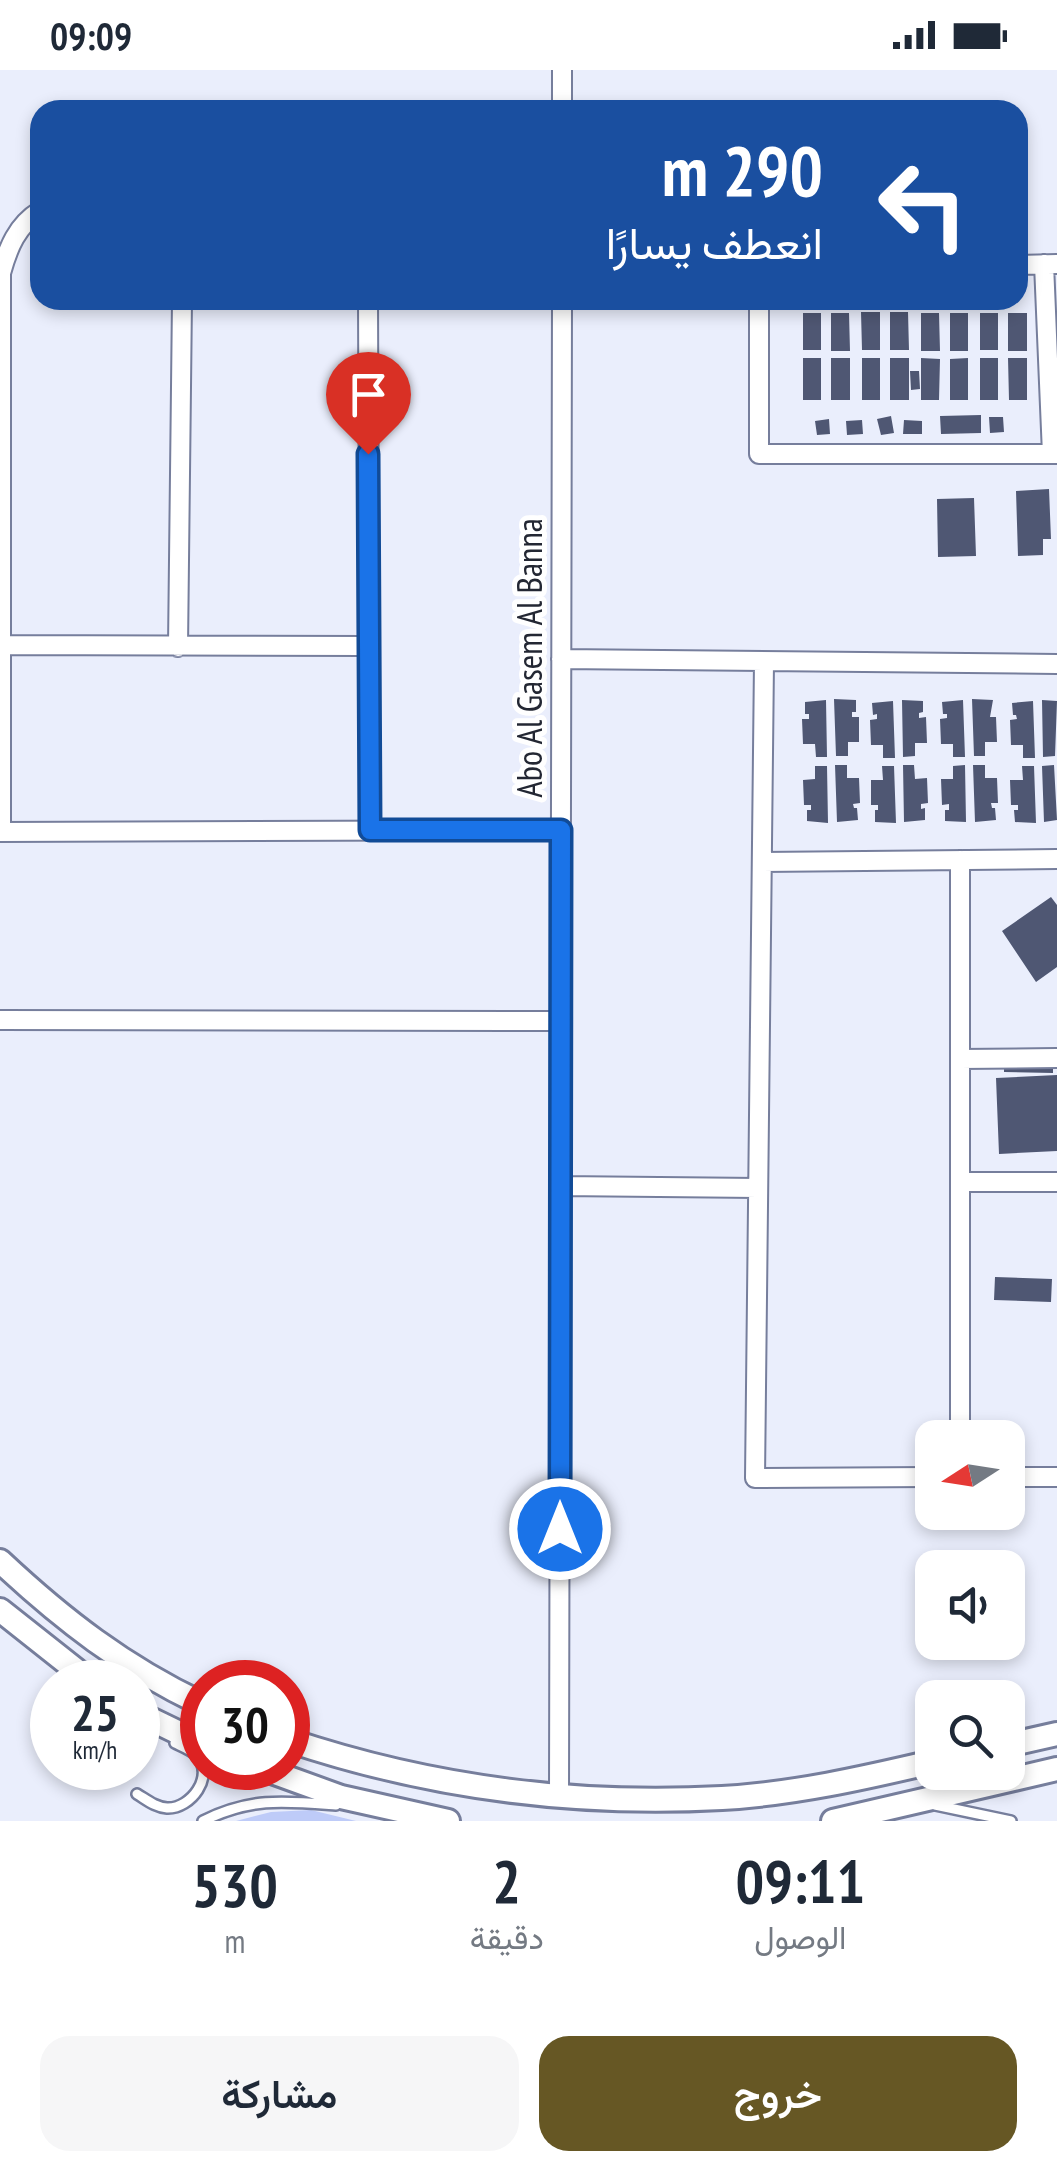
<!DOCTYPE html>
<html lang="ar">
<head>
<meta charset="utf-8">
<style>
	body { margin:0; font-family:"PT Sans Narrow",Vazirmatn,sans-serif; background:#f6f6f7; color:#1f2937; direction:rtl; height:100vh; display:flex; flex-direction:column; font-size:38px; white-space:nowrap }
	* { box-sizing:border-box; margin:0 }
	p { font-size:32px; color:#747a83 }
	.icon { flex:none; width:55px; height:55px; fill:none; stroke:currentColor; stroke-width:2; stroke-linecap:round; stroke-linejoin:round }
	.map { position:relative; height:1751px; overflow:hidden; direction:ltr }
	.sheet { display:flex; flex-direction:column; background:#fff; flex:1 }
	.sheet>* { flex:none }
	.banner { position:absolute; left:30px; top:30px; width:998px; height:210px; border-radius:30px; box-shadow:0 5px 15px #0003; direction:rtl; background:#1a4fa0; color:#fff; overflow:hidden }
	.needle { width:65px; rotate:258deg }
	.tools { position:absolute; left:915px; top:1350px; display:grid; gap:20px }
	.tools a { display:grid; place-items:center; width:110px; height:110px; border-radius:20px; background:#fff; box-shadow:0 5px 15px #0003; font-size:50px }
	.speed { position:absolute; left:30px; top:1590px; display:flex; gap:20px; font-size:50px; font-weight:700; text-align:center }
	.speed>* { display:grid; place-content:center; width:130px; height:130px; border-radius:50%; background:#fff; box-shadow:0 5px 15px #0003; line-height:1 }
	.speed small { font-size:25px; font-weight:400 }
	.speed .limit { border:15px solid #d22; background:#fff; color:#111 }
	.pin { position:absolute; display:grid; place-items:center; width:85px; height:85px; color:#fff; margin:-102px -42px; border-radius:50% 50% 50% 0; rotate:-45deg; box-shadow:0 0 10px #0007 }
	.pin .icon { rotate:45deg }
	.me { position:absolute; width:110px; margin:-55px; rotate:0deg; stroke-linejoin:round; filter:drop-shadow(0 0 8px #0008) }
	.turn { display:flex; align-items:center; gap:35px; height:210px; padding:0 40px; font-size:45px }
	.turn .icon { width:130px; height:130px; stroke-width:2.5 }
	.turn b { display:block; font-size:70px; line-height:85px }
	.eta { display:flex; justify-content:space-evenly; align-items:center; height:170px; text-align:center }
	.eta b { font-size:60px; font-weight:600; line-height:70px }
	.primary-button { display:flex; gap:20px; margin-top:auto; padding:20px 40px }
	.primary-button a { flex:1; height:115px; border-radius:30px; background:#665724; color:#fff; font-size:40px; font-weight:600; line-height:115px; text-align:center }
	.primary-button a+a { background:#f6f6f7; color:#1f2937 }
	.status { display:flex; justify-content:space-between; align-items:center; height:70px; padding:0 50px; background:#fff; direction:ltr }
	.status svg { height:28px; fill:currentColor }
	.map>svg:first-child { display:block }
	.green { fill:#becbf8 }
	.building { fill:#4f5773 }
	.lines { fill:none; stroke-linecap:round; stroke-linejoin:round }
	.service-casing { stroke:#767e9c; stroke-width:14 }
	.minor-casing { stroke:#767e9c; stroke-width:22 }
	.tertiary-casing { stroke:#767e9c; stroke-width:28 }
	.service { stroke:#fff; stroke-width:9 }
	.minor { stroke:#fff; stroke-width:18 }
	.tertiary { stroke:#fff; stroke-width:22 }
	.route-casing { stroke:#114b97; stroke-width:25 }
	.route { stroke:#1a73e8; stroke-width:18 }
	.labels { text-anchor:middle; dominant-baseline:central; stroke-width:10; stroke-linejoin:round; paint-order:stroke }
	.street-label { font-size:35px; fill:#232733; stroke:#fff }
</style>
</head>
<body>
<div class="status"><b>09:09</b><svg viewBox="0 0 49 12"><path d="M0 12V9h3v3zM5 12V6h3v6zM10 12V3h3v9zM15 12V0h3v12zM26 1h20v11H26zM47 4h2v5h-2z"/></svg></div>
<div class="map">
<svg width="1057" height="1751" viewBox="0 0 1057 1751">
	<rect width="100%" height="100%" fill="#eaeefc"/>
	<path class="green" d="M311,1740L356,1751H236L271,1742Z"/>
	<path class="building" d="M861,242H880V280H862Z
		M890,242H908L909,280H890Z
		M803,243H821V280H803Z
		M831,243H849L850,281H831Z
		M921,243H939L940,281H921Z
		M950,243H968V281H950Z
		M980,243H998V280H980Z
		M1008,243H1027V281H1008Z
		M803,288H821V330H803Z
		M831,288H850V330H831Z
		M862,288H880V330H862Z
		M890,288H909V330H890Z
		M921,288L940,289L939,330H921Z
		M968,288V330H950V289Z
		M980,288H998V330H980Z
		M1008,288H1027V330H1009Z
		M910,301H919L920,319L911,320Z
		M981,345V363L941,364L940,346Z
		M891,346L894,363L881,365L877,349Z
		M989,347H1003L1004,362L990,363Z
		M829,349L830,364L817,365L815,351Z
		M862,350L863,364L847,365L846,351Z
		M904,350L922,351V364H903Z
		M1049,419L1051,469H1043V485L1018,486L1016,421Z
		M974,428L976,486L938,487L937,429Z
		M834,629L856,630V642H852V647H859V672H848V686H836Z
		M972,629L993,630L990,647H996L997,672H985V686H974Z
		M826,630L827,687H816L815,674H803L802,649H809V644H805V632Z
		M902,630L923,631V642L919,643V648L926,647L927,673H915V686L903,687Z
		M963,630L965,687H953V674H941L940,649L947,648V644H943L942,632Z
		M1042,630L1057,631L1055,686L1043,687Z
		M893,631L895,688H883V675H871L870,650L877,649V644L873,645L872,633Z
		M1033,631L1035,688H1023V675H1011L1010,650L1017,649L1016,645H1013L1012,633Z
		M835,695H847V708H859L860,733L853,734L854,738H857L858,750L837,752Z
		M903,695H914L915,709L927,708L928,733L921,734V739L925,738V750L904,752Z
		M965,695L966,752L945,751V740H949V734L942,735L941,709H953V696Z
		M973,695H985V708H997L998,733H991L992,738H995L996,750L975,752Z
		M1054,695L1057,750L1044,752L1042,696Z
		M815,696H827L828,753L807,751V740H811V735H804L803,710L815,709Z
		M882,696H894L896,753L875,752V740H878V735H871V710H883Z
		M1022,696H1034L1036,753L1015,752L1014,740H1018V735H1011L1010,710H1023Z
		M1051,827L1057,835V897L1036,912L1002,861Z
		M1053,986V1003L1004,1002V995Z
		M1057,1005V1081L999,1084L996,1008Z
		M995,1207L1052,1209L1051,1232L994,1230Z"/>
	<g class="lines">
		<defs>
			<path id="service" d="M137,1724C147,1730 155,1737 167,1738C191,1739 215,1706 197,1686C192,1680 181,1676 175,1673
				M935,1735L1011,1751
				M203,1751C251,1727 285,1731 336,1735"/>
			<path id="minor" d="M562,40V0
				M40,141C17,155 8,178 1,203V762L561,760
				M1044,194L1052,384
				M1018,195L1057,194
				M368,230L370,759
				M759,230V384H1057
				M1,575L367,576
				M178,577L182,230
				M561,589L1057,594
				M764,592L755,1408L932,1407
				M762,792L1057,789
				M0,950L561,951
				M960,989L1057,988
				M960,1112H1057
				M560,1116L758,1118
				M960,1368V790
				M1008,1407H1057
				M559,1726L562,230"/>
			<path id="tertiary" d="M0,1491C63,1550 124,1597 202,1634
				M0,1540L91,1612
				M138,1643L202,1674
				M288,1670C428,1717 575,1736 722,1728C793,1724 864,1708 932,1692
				M1008,1675L1057,1664
				M261,1698L341,1727L448,1751
				M833,1751L1057,1699"/>
		</defs>
		<use href="#service" class="service-casing"/>
		<use href="#minor" class="minor-casing"/>
		<use href="#tertiary" class="tertiary-casing"/>
		<use href="#service" class="service"/>
		<use href="#minor" class="minor"/>
		<use href="#tertiary" class="tertiary"/>
	</g>
	<g class="lines">
		<defs>
			<path id="route" d="M368,384L370,760H561L560,1459"/>
		</defs>
		<use href="#route" class="route-casing"/>
		<use href="#route" class="route"/>
	</g>
	<g class="labels">
		<g class="street-label">
			<text transform="translate(529 588) rotate(-90)">Abo Al Gasem Al Banna</text>
		</g>
	</g>
</svg>
<div class="tools">
<a><svg class="needle" viewBox="-14 -14 28 28"><path d="M0-13l5 13h-10z" fill="#e53935"/><path d="M0 13l5-13h-10z" fill="#747a83"/></svg></a>
<a><svg class="icon" aria-label="sound" viewBox="0 0 24 24"><path d="M4 9h4l5-4v14l-5-4H4zM17 9q2 3 0 6"/></svg></a>
<a><svg class="icon" aria-label="search" viewBox="0 0 24 24"><circle cx="10" cy="10" r="6"/><path d="M15 15l6 6"/></svg></a>
</div>
<div class="speed"><div>25<small>km/h</small></div><div class="limit">30</div></div>
<div class="pin" style="left:368px;top:384px;background:#d93025"><svg class="icon" aria-label="arrive" viewBox="0 0 24 24"><path d="M6 21V4h12l-3 4 3 4H6"/></svg></div>
<svg class="me" style="left:560px;top:1459px" viewBox="-20 -20 40 40"><circle r="17" fill="#1a73e8" stroke="#fff" stroke-width="3"/><path d="M0-11L8 9 0 5-8 9z" fill="#fff"/></svg>
<div class="banner">
<div class="turn"><svg class="icon" aria-label="left" viewBox="0 0 24 24"><path d="M17 20v-9H6M10 6l-5 5 5 5"/></svg><div><b>290 m</b>انعطف يسارًا</div></div>
</div>
</div>
<section class="sheet">
<div class="eta">
<div><b>09:11</b><p>الوصول</p></div>
<div><b>2</b><p>دقيقة</p></div>
<div><b>530</b><p>m</p></div>
</div>
<div class="primary-button"><a>خروج</a><a>مشاركة</a></div>
</section>
</body>
</html>
